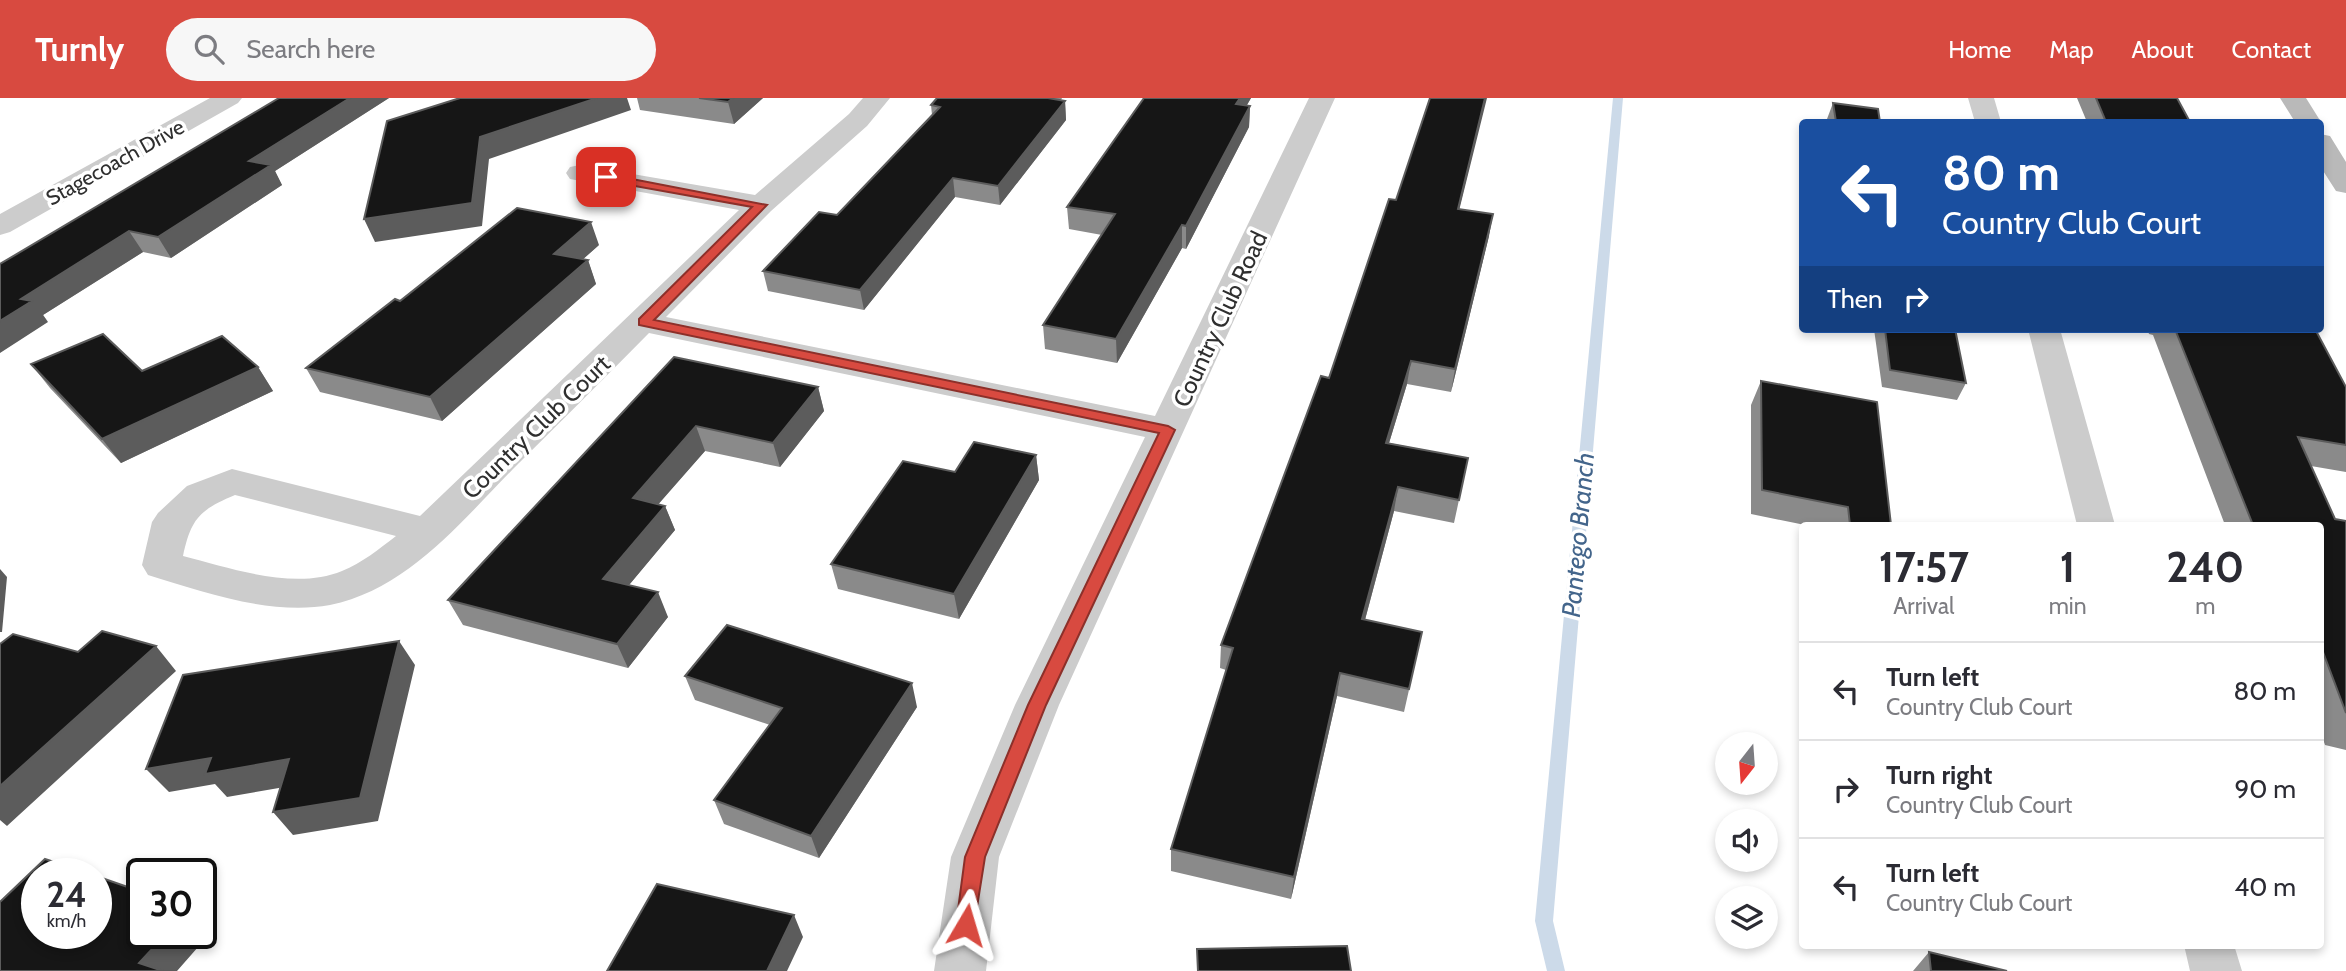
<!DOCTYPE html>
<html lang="en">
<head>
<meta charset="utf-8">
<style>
	body { margin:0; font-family:Cabin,sans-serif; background:#f7f7f7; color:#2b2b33; height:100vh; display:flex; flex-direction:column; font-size:26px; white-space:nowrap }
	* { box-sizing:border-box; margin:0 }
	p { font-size:23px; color:#7c7c81 }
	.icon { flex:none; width:38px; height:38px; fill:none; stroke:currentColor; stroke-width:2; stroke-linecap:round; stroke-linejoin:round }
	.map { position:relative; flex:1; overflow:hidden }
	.panel { position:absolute; left:1799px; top:424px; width:525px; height:427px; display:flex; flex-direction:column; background:#fff; border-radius:7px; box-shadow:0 4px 10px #0003 }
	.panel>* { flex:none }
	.banner { position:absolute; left:1799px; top:21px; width:525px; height:214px; border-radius:7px; box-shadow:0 4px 10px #0003; background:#1a4fa0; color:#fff; overflow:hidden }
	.needle { width:46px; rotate:197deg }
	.fabs { position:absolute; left:1715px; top:634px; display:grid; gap:14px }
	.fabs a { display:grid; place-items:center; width:63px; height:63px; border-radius:50%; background:#fff; box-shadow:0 4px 10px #0003; font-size:35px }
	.speed { position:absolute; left:21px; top:760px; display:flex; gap:14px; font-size:35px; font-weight:700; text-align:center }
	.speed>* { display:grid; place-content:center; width:91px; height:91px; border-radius:50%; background:#fff; box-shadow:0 4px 10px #0003; line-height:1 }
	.speed small { font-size:18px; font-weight:400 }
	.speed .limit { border:4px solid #111; border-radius:10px; background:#fff; color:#111 }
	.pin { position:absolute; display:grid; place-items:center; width:60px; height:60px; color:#fff; margin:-30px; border-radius:14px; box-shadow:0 4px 10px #0006 }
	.me { position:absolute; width:77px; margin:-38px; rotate:7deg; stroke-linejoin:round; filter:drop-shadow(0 0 5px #0008) }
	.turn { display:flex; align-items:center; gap:24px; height:147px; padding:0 28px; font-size:32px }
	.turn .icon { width:91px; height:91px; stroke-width:2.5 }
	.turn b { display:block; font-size:49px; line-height:60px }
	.then { display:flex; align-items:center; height:66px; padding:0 28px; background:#0003; gap:14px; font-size:26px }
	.eta { display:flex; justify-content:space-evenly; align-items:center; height:119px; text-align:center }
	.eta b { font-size:42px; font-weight:700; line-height:49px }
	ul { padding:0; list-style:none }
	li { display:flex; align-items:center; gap:21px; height:98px; padding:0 28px; border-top:2px solid #e1e1e2 }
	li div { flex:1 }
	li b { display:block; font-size:26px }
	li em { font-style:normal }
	header { display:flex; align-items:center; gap:42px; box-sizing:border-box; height:98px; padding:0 35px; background:#d84a40; color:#fff }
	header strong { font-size:33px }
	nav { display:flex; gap:38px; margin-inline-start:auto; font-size:24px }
	.search { width:490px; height:63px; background:#f7f7f7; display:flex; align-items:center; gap:18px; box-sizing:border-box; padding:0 24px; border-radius:38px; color:#7c7c81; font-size:26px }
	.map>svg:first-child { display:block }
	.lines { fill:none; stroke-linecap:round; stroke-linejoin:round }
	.stream { fill:#ccdae9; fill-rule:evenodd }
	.minor { fill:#ccc; fill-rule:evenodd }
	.secondary { fill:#b9b9b9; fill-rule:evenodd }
	.wall { fill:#8a8a8a }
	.shaded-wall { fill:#5c5c5c }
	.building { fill:#161616; stroke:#5c5c5c; stroke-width:2 }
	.route { fill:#d84a40; stroke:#8c302a; stroke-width:2 }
	.labels { text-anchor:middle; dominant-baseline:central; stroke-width:7; stroke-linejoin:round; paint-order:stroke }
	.far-street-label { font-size:21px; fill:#2f2f2f; stroke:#fff }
	.street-label { font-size:24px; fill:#2f2f2f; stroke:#fff }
	.water-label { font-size:26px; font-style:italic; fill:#43658b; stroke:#fff }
</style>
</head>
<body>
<header>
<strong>Turnly</strong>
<div class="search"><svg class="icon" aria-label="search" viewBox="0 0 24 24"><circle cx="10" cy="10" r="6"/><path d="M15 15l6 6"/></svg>Search here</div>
<nav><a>Home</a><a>Map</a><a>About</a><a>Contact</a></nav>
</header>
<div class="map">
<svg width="2346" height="873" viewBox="0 0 2346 873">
	<rect width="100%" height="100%" fill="#fff"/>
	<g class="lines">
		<path class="stream" d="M1613,0H1623L1553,823L1565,873H1547L1535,823Z"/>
		<path class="minor" d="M210,0H242L238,5L10,134L0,137V116Z
			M863,0H890L867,28L771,113L666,219L1155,318L1309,0H1335L1059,607L999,759L986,873H934L951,759L1015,607L1145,339L649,235C606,279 562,322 518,366C464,420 409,491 330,507C271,518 204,494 148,477L142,467L152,424L158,415L187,388L232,371L420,418L739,112L570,81L566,75L570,69L580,67L755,97L849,16ZM235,397L396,438C379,451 362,465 342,473C294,493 231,470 183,458C191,421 199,412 235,397Z
			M1968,0H1994L2001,24H1975Z
			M2028,231H2060L2115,427H2077Z
			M2184,847H2234L2242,873H2190Z"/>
		<path class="secondary" d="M2280,0H2306L2321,24H2295Z
			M2320,36L2330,38L2346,64V95L2336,93L2320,68Z"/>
	</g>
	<path class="wall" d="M279,0H389L275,73L282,87L171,160L143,154L43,217L48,224L0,166Z
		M637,0H763L734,26L640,12Z
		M937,0H1062L1061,2L1065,3L1066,22L1000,107L955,99L864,212L768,193L763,173L837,117L932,17L931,7Z
		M1144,0H1251L1247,7L1250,8L1249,29L1186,151L1182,150L1117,265L1045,251L1043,227L1102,137L1069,131L1067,109Z
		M2077,0H2177L2190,24H2087Z
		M1833,5L1880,24H1828L1827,21Z
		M1459,111L1489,138L1451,294L1407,286L1389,345L1468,360L1454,425L1394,413L1365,522L1422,534L1404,614L1337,598L1291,801L1171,773V751L1226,572L1220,570L1221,547L1329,280Z
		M599,147L583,161L588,162L596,186L442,323L320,294L306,270L400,203Z
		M1874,231H1955L1966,285L1957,302L1882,289Z
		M2147,231H2315L2346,289V374L2311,368L2335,421L2346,423V652L2325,647L2320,632V427H2225L2153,237L2149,236Z
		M674,259L818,289L824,313L780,369L705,353L658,406L665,408L675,432L629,487L668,519L628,570L463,527L448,502Z
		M31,266L142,273L258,269L273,293L121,365L50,290Z
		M1761,283L1891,427H1805L1751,416V307Z
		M1036,357L1039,382L959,521L838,491L831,466L955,374Z
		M685,578L917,609L819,760L724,726L714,702L770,627L695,602Z
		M1929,854L2007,873H1913Z"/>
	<path class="shaded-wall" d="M350,0H389L275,73L282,87L171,160L158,139L249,63Z
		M597,0H627L631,12L489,61L482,128L375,144L364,121L480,39Z
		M733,0H763L734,26L728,4Z
		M1240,0H1251L1235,27L1236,6Z
		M1485,0H1487L1454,133L1458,111Z
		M1065,3L1066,22L1000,107L998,88Z
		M1250,8L1249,29L1186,151V128Z
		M953,80L955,99L864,212L860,192Z
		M1493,116L1489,138L1451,294L1455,271Z
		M591,124L599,147L563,179L554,156Z
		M1182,127V150L1117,265L1116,241Z
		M129,133L143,154L43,217L48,224L0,255V223L21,201Z
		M588,162L596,186L442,323L430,299Z
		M1411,263L1407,286L1382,368L1386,345Z
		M258,269L273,293L121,365L102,341Z
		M818,289L824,313L780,369L773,345Z
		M696,328L705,353L642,425L633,400Z
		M1036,357L1039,382L959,521L954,496Z
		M1398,389L1394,413L1359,544L1362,521Z
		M665,408L675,432L614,505L603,481Z
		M0,471L7,479L2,534H0Z
		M658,494L668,519L628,570L617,546Z
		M399,543L415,567L378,723L293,737L273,714Z
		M156,548L176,573L7,728L0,722V688Z
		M1340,575L1337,598L1291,801L1294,779Z
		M912,585L917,609L819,760L811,738Z
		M211,660L289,661L308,685L227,699L215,686L169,694L146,671Z
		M794,817L803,839L787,873H767Z
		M201,821L213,832L177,873H149L139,865L167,835H201Z"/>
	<path class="building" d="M279,0H350L249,63L271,67L158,139L129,133L21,201L32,203L0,223V166Z
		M460,0H597L480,39L472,105L364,121L387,23Z
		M699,0H733L728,4Z
		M937,0H1048L1065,3L998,88L953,80L860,192L763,173L819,114L837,117L940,9L931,7Z
		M1144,0H1240L1236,6L1250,8L1186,128L1182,127L1116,241L1043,227L1115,116L1067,109Z
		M1430,0H1485L1458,111L1493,116L1455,271L1411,263L1386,345L1468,360L1459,402L1398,389L1362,521L1422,534L1409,591L1340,575L1294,779L1171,751L1233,550L1221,547L1321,278L1329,280L1389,101L1396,102Z
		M2096,0H2177L2190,24H2106Z
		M1833,5L1878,11L1880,24H1836Z
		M517,110L591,124L554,156L588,162L430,299L306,270L395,201L400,203Z
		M1885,231H1955L1966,285L1890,272Z
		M2175,231H2315L2346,289V347L2298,339L2335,421L2346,423V615L2320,546V427H2253Z
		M103,236L142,273L222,238L258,269L102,341L31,266Z
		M674,259L818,289L773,345L696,328L633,400L665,408L603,481L658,494L617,546L448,502Z
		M1761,283L1877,304L1891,427H1850L1848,409L1762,392Z
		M974,344L1036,357L954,496L831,466L903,363L955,374Z
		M727,527L912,585L811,738L714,702L782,610L685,578Z
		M102,533L156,548L0,688V546L13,536L78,554Z
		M399,543L360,700L273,714L289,661L205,676L211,660L146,671L183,577Z
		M45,761L88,775H37V835H96V778L142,794V835H167L139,865L163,873H0V804Z
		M657,786L794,817L767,873H607Z
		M1347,848L1351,873H1198L1197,851Z
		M1929,854L2007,873H1931Z"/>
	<path class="route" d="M606,76L767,107L654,222L1168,328L1175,332L1046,607L985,759L973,834L966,837L959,834L956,827L965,759L1028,607L1159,335L639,227V221L752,109L601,82V77Z"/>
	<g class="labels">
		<g class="far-street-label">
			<text transform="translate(115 64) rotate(-29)">Stagecoach Drive</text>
		</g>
		<g class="street-label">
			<text transform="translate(1220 221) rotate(-65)">Country Club Road</text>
			<text transform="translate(536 329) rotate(-44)">Country Club Court</text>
		</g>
		<g class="water-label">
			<text transform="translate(1578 437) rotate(-85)">Pantego Branch</text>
		</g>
	</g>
</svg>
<div class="fabs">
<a><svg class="needle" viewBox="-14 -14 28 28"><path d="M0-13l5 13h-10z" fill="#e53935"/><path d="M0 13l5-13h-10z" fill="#7c7c81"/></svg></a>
<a><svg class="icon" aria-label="sound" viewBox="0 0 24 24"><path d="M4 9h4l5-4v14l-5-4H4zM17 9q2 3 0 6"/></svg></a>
<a><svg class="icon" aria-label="layers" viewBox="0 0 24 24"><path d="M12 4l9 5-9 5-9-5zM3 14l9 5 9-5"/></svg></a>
</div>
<div class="speed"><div>24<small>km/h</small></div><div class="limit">30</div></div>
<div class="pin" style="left:606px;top:79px;background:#d93025"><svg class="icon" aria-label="arrive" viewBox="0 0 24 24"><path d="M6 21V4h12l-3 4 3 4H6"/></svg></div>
<svg class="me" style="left:966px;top:827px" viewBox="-20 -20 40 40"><path d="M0-17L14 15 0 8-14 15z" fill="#d84a40" stroke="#fff" stroke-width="4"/></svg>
<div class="banner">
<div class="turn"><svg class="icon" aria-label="left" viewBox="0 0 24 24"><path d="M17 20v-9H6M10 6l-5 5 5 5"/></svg><div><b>80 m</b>Country Club Court</div></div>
<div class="then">Then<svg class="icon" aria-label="right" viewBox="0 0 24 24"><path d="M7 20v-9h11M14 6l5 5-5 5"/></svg></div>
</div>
<section class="panel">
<div class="eta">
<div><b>17:57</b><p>Arrival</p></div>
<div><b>1</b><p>min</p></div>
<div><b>240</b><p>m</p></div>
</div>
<ul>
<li><svg class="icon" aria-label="left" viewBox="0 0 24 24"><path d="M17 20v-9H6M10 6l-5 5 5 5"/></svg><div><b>Turn left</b><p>Country Club Court</p></div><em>80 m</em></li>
<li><svg class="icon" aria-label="right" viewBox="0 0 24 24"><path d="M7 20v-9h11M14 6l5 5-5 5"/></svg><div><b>Turn right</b><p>Country Club Court</p></div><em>90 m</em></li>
<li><svg class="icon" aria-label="left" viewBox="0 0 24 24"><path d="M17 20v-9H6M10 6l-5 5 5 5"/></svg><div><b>Turn left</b><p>Country Club Court</p></div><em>40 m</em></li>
</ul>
</section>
</div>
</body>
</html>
